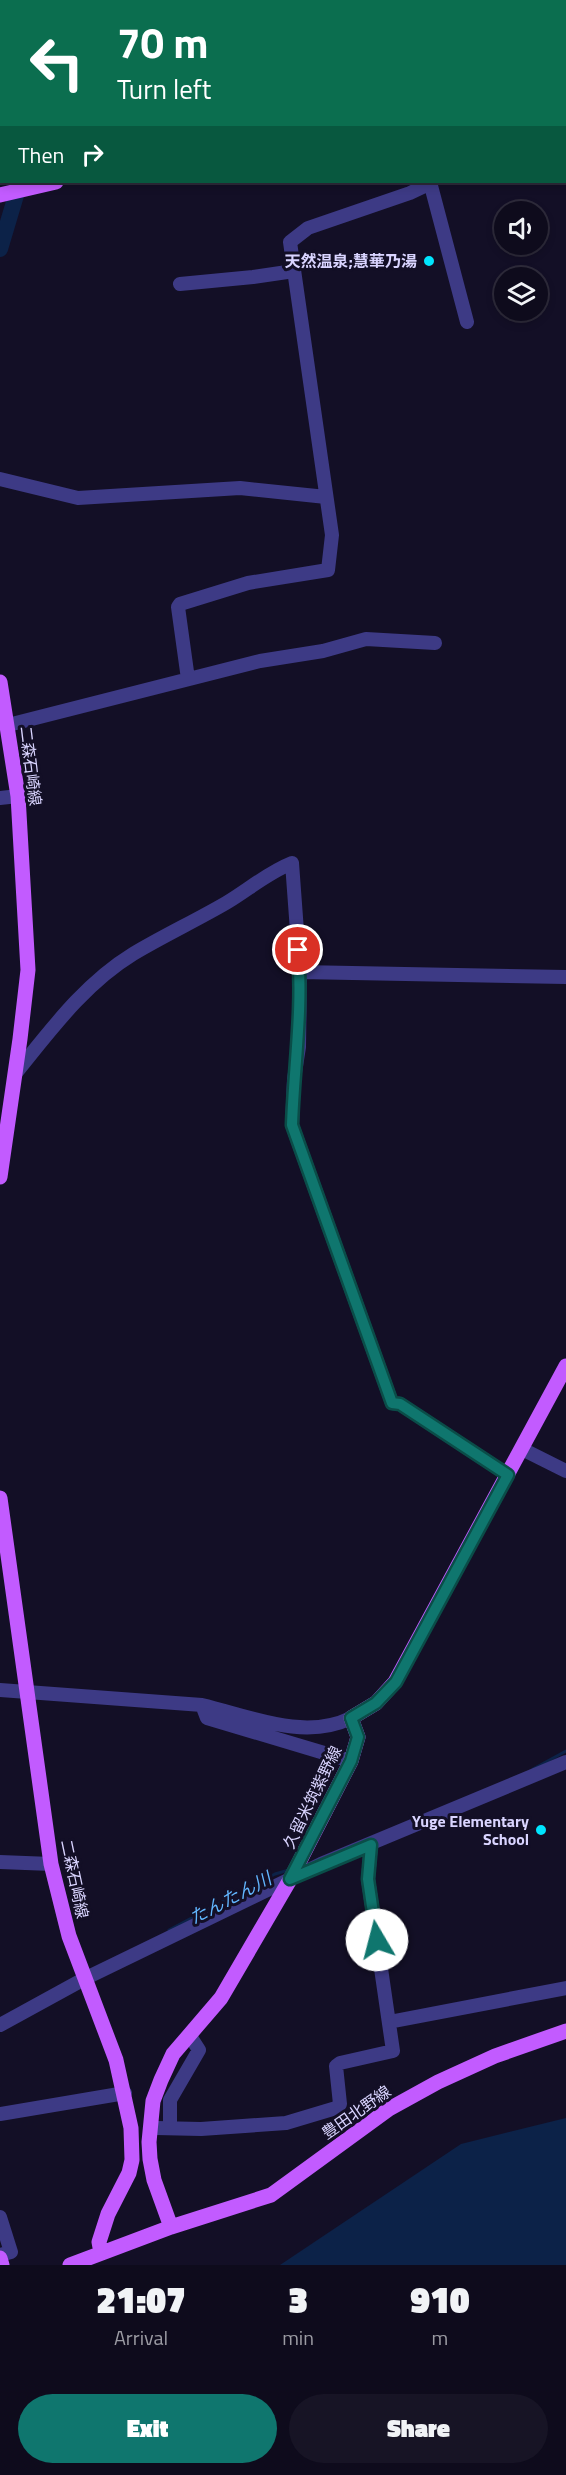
<!DOCTYPE html>
<html lang="en">
<head>
<meta charset="utf-8">
<style>
	body { margin:0; font-family:"Titillium Web","Noto Sans JP",sans-serif; background:#171425; color:#f1f3f6; height:100vh; display:flex; flex-direction:column; font-size:22px; white-space:nowrap }
	* { box-sizing:border-box; margin:0 }
	p { font-size:20px; color:#9b9ba3 }
	.icon { flex:none; width:33px; height:33px; fill:none; stroke:currentColor; stroke-width:2; stroke-linecap:round; stroke-linejoin:round }
	.map { position:relative; height:2265px; overflow:hidden }
	.panel { display:flex; flex-direction:column; background:#0e0b1c; flex:1 }
	.panel>* { flex:none }
	.guide { position:absolute; left:0px; top:0px; width:567px; height:183px; box-shadow:0 3px 9px #0003,0 0 0 2px #2e2b3b; background:#0b6e4f; color:#fff; overflow:hidden }
	.buttons { position:absolute; left:494px; top:201px; display:grid; gap:12px }
	.buttons a { display:grid; place-items:center; width:54px; height:54px; border-radius:50%; background:#0e0b1c; box-shadow:0 3px 9px #0003,0 0 0 2px #2e2b3b; font-size:30px }
	.pin { position:absolute; display:grid; place-items:center; width:51px; height:51px; color:#fff; margin:-26px; border:3px solid #fff; border-radius:50%; box-shadow:0 2px 6px #0007 }
	.me { position:absolute; width:66px; margin:-33px; rotate:352deg; stroke-linejoin:round; filter:drop-shadow(0 0 4px #0008) }
	.turn { display:flex; align-items:center; gap:21px; height:126px; padding:0 18px; font-size:27px }
	.turn .icon { width:78px; height:78px; stroke-width:2.5 }
	.turn b { display:block; font-size:42px; line-height:51px }
	.then { display:flex; align-items:center; height:57px; padding:0 18px; background:#0003; gap:12px; font-size:22px }
	.eta { display:flex; justify-content:space-evenly; align-items:center; height:102px; text-align:center }
	.eta b { font-size:36px; font-weight:800; line-height:42px }
	.button { display:flex; gap:12px; margin-top:auto; padding:12px 18px }
	.button a { flex:1; height:69px; border-radius:36px; background:#0f766e; color:#fff; font-size:24px; font-weight:800; line-height:69px; text-align:center }
	.button a+a { background:#171425; color:#f1f3f6 }
	.map>svg:first-child { display:block }
	.water { fill:#0c2248 }
	.lines { fill:none; stroke-linecap:round; stroke-linejoin:round }
	.stream { stroke:#0c2248; stroke-width:3 }
	.river { stroke:#0c2248; stroke-width:16 }
	.minor { stroke:#3d3a85; stroke-width:14 }
	.major { stroke:#c25bff; stroke-width:15 }
	.rail-casing { stroke:#00e5ff; stroke-width:5 }
	.rail { stroke:#130f26; stroke-width:3; stroke-dasharray:9; stroke-linecap:butt }
	.route-casing { stroke:#0a4d48; stroke-width:15 }
	.route { stroke:#0f766e; stroke-width:10 }
	.poi-dot { fill:#00e5ff; stroke:#130f26; stroke-width:2 }
	.labels { text-anchor:middle; dominant-baseline:central; stroke-width:6; stroke-linejoin:round; paint-order:stroke }
	.poi-label { font-size:16px; font-weight:bold; fill:#d9d4ff; stroke:#130f26; text-anchor:end }
	.street-label { font-size:16px; fill:#d9d4ff; stroke:#130f26 }
	.water-label { font-size:18px; font-style:italic; fill:#62b6ff; stroke:#130f26 }
</style>
</head>
<body>
<div class="map">
<svg width="566" height="2265" viewBox="0 0 566 2265">
	<rect width="100%" height="100%" fill="#130f26"/>
	<path class="water" d="M566,2118V2265H280L461,2144Z"/>
	<g class="lines">
		<path class="stream" d="M533,1769L566,1751
			M169,1930L275,1874L289,1870"/>
		<path class="river" d="M81,2L83,0
			M0,93L2,91
			M0,249L20,182"/>
		<path class="minor" d="M505,0V2
			M354,2L355,0
			M430,182L467,322
			M180,284L253,277L294,271
			M0,479L78,498L240,488L326,497
			M188,679L178,607L180,604L248,583L328,570L332,535L290,242L308,228L410,193L431,183
			M8,725L260,661L323,651L366,639L435,643
			M0,798L18,796
			M300,972L566,977
			M15,1074C50,1031 84,984 133,954C163,936 195,921 226,903C248,890 267,873 292,863L300,972L299,1047L294,1079L292,1125L392,1403L400,1404L508,1475
			M522,1449L566,1471
			M0,1690L202,1705L207,1718L351,1761
			M202,1705C249,1716 304,1741 351,1718
			M0,1862L51,1864
			M389,2022L566,1988
			M0,2025L84,1979L321,1864L566,1762
			M0,2114L125,2093
			M156,2128L201,2129L286,2123L336,2108L340,2104L336,2066L340,2063L393,2051L368,1879L371,1845
			M170,2128V2100L199,2050L190,2036
			M0,2217L11,2252L0,2255"/>
		<path class="major" d="M0,195L56,182
			M0,682L18,796L28,970L20,1039L0,1177
			M0,1498L51,1864L69,1936L116,2060L131,2128L132,2160L129,2173L108,2214L99,2242L101,2253
			M171,2227L154,2180L150,2159L149,2142L153,2101L161,2080L173,2054L221,1998L291,1878L351,1761L358,1737L351,1718L376,1703L395,1682L566,1366
			M0,2258L2,2265
			M70,2265L171,2227L271,2195L389,2109L438,2082L495,2056L566,2031"/>
		<defs>
			<path id="rail" d="M73,2L81,0
				M0,15L2,14"/>
		</defs>
		<use href="#rail" class="rail-casing"/>
		<use href="#rail" class="rail"/>
	</g>
	<g class="lines">
		<defs>
			<path id="route" d="M298,950C303,1009 294,1067 292,1125L392,1403L400,1404L508,1475L396,1682L376,1703L351,1718L358,1737L351,1761L290,1879L371,1845L368,1879L377,1940"/>
		</defs>
		<use href="#route" class="route-casing"/>
		<use href="#route" class="route"/>
	</g>
	<g class="poi-dot">
		<circle cx="429" cy="261" r="6"/>
		<circle cx="541" cy="1830" r="6"/>
	</g>
	<g class="labels">
		<g class="poi-label">
			<text x="417" y="261">天然温泉;慧華乃湯</text>
			<text x="529" y="1821">Yuge Elementary<tspan x="529" dy="18">School</tspan></text>
		</g>
		<g class="street-label">
			<text transform="translate(31 766) rotate(83)">二森石崎線</text>
			<text transform="translate(312 1797) rotate(-64)">久留米筑紫野線</text>
			<text transform="translate(75 1879) rotate(78)">二森石崎線</text>
			<text transform="translate(356 2112) rotate(-35)">豊田北野線</text>
		</g>
		<g class="water-label">
			<text transform="translate(230 1898) rotate(-28)">たんたん川</text>
		</g>
	</g>
</svg>
<div class="buttons">
<a><svg class="icon" aria-label="sound" viewBox="0 0 24 24"><path d="M4 9h4l5-4v14l-5-4H4zM17 9q2 3 0 6"/></svg></a>
<a><svg class="icon" aria-label="layers" viewBox="0 0 24 24"><path d="M12 4l9 5-9 5-9-5zM3 14l9 5 9-5"/></svg></a>
</div>
<div class="pin" style="left:298px;top:950px;background:#d93025"><svg class="icon" aria-label="arrive" viewBox="0 0 24 24"><path d="M6 21V4h12l-3 4 3 4H6"/></svg></div>
<svg class="me" style="left:377px;top:1940px" viewBox="-20 -20 40 40"><circle r="19" fill="#fff"/><path d="M0-13L10 11 0 6-10 11z" fill="#0f766e"/></svg>
<div class="guide">
<div class="turn"><svg class="icon" aria-label="left" viewBox="0 0 24 24"><path d="M17 20v-9H6M10 6l-5 5 5 5"/></svg><div><b>70 m</b>Turn left</div></div>
<div class="then">Then<svg class="icon" aria-label="right" viewBox="0 0 24 24"><path d="M7 20v-9h11M14 6l5 5-5 5"/></svg></div>
</div>
</div>
<section class="panel">
<div class="eta">
<div><b>21:07</b><p>Arrival</p></div>
<div><b>3</b><p>min</p></div>
<div><b>910</b><p>m</p></div>
</div>
<div class="button"><a>Exit</a><a>Share</a></div>
</section>
</body>
</html>
